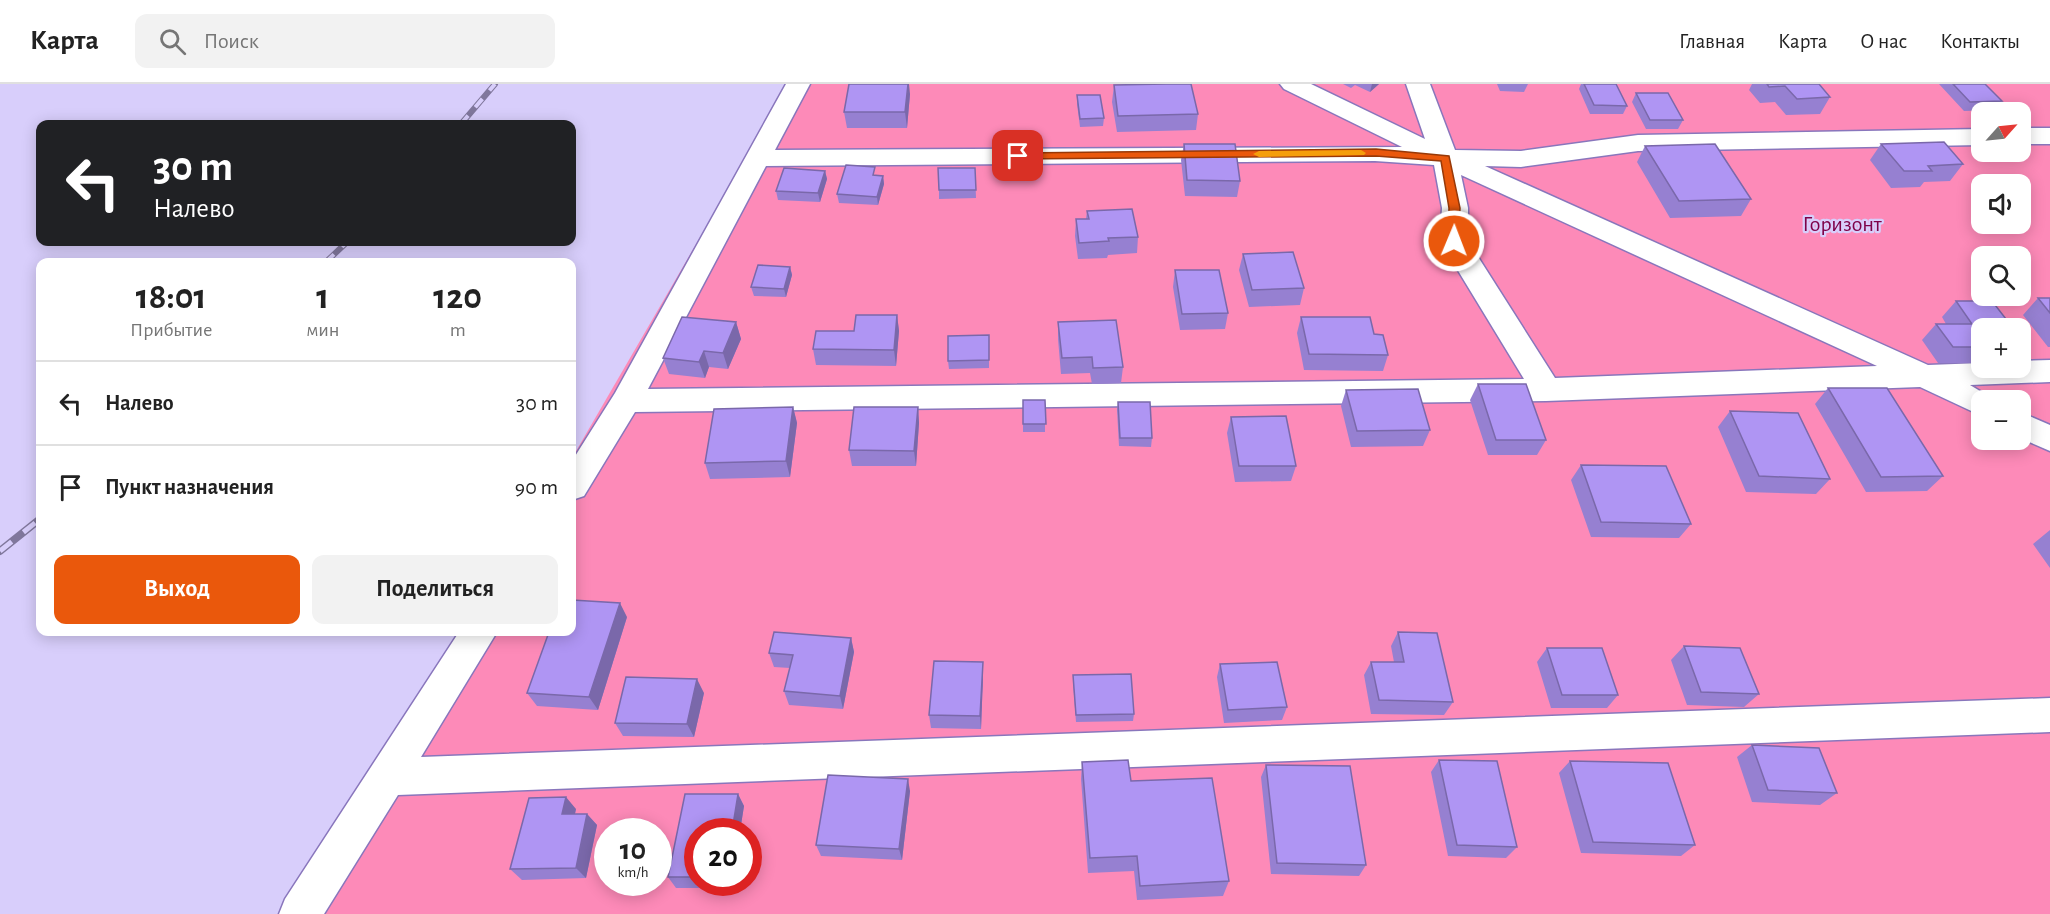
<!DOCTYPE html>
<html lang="ru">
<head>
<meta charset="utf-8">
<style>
	body { margin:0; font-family:"Alegreya Sans",sans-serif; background:#f2f2f2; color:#222; height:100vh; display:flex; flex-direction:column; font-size:22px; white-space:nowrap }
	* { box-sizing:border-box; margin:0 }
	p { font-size:20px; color:#767676 }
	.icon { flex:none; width:33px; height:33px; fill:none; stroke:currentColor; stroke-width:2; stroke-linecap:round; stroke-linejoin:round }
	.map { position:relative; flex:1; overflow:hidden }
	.details { position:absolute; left:36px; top:174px; width:540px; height:378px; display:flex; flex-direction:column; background:#fff; border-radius:12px; box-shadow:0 3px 15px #0003 }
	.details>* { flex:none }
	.guide { position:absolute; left:36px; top:36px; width:540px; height:126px; border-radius:12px; box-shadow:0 3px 15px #0003; background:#202124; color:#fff; overflow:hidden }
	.needle { width:39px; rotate:63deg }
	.buttons { position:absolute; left:1971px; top:18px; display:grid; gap:12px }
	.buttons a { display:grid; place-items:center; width:60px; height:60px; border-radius:12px; background:#fff; box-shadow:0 3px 15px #0003; font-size:30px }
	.speed { position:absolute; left:594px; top:734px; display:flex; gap:12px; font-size:30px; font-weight:700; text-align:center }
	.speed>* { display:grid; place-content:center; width:78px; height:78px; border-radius:50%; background:#fff; box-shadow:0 3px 15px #0003; line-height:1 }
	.speed small { font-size:15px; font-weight:400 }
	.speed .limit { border:9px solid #d22; background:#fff; color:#111 }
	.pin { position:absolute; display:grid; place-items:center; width:51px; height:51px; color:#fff; margin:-26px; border-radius:12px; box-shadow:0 3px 9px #0006 }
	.me { position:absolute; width:66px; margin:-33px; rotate:1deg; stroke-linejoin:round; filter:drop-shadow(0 0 4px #0008) }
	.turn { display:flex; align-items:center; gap:21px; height:126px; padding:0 18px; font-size:27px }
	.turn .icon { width:78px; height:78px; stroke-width:2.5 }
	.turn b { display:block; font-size:42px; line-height:51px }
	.eta { display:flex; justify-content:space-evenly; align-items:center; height:102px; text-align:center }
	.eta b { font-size:36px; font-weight:700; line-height:42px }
	.action { display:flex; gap:12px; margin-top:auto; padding:12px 18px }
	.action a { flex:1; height:69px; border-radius:12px; background:#ea580c; color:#fff; font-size:24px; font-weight:700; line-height:69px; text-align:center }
	.action a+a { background:#f2f2f2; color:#222 }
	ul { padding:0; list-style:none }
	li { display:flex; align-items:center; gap:18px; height:84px; padding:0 18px; border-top:2px solid #e0e0e0 }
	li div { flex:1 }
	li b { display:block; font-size:22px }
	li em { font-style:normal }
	header { display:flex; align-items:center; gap:36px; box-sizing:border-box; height:84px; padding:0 30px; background:#fff; border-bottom:2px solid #e0e0e0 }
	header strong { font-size:28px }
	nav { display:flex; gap:33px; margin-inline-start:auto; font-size:21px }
	.search { width:420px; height:54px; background:#f2f2f2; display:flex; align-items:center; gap:15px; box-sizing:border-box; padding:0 21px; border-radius:12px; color:#767676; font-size:22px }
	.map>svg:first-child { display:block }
	.green { fill:#fd8ab8; fill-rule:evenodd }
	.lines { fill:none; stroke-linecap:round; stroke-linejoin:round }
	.minor-casing { stroke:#8976bc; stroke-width:3 }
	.minor { fill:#fff; fill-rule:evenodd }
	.rail-far1-casing { stroke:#80779c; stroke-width:6 }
	.rail-casing { stroke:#80779c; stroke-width:8 }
	.rail-far1 { stroke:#d8cefb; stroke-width:4; stroke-dasharray:11; stroke-linecap:butt }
	.rail { stroke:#d8cefb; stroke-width:5; stroke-dasharray:15; stroke-linecap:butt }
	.wall { fill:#9680d1 }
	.shaded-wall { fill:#7a68aa }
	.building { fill:#af95f3; stroke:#7a68aa; stroke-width:1.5 }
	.route { fill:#ea580c; stroke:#983908; stroke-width:1.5 }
	.slow { fill:#f59e0b }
	.labels { text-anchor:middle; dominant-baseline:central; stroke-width:4.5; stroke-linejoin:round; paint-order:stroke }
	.park-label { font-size:22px; fill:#7e0048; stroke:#d8cefb }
</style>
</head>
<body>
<header>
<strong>Карта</strong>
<div class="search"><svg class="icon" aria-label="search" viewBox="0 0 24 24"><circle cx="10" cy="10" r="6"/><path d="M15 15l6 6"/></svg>Поиск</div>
<nav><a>Главная</a><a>Карта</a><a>О нас</a><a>Контакты</a></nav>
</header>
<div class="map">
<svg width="2050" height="830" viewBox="0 0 2050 830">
	<rect width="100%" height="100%" fill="#d8cefb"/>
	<path class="green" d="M789,0H2050V830H307L471,548H572V374ZM1982,28H2020V68H1982ZM1982,100H2020V140H1982ZM1982,172H2020V212H1982ZM1982,244H2020V284H1982ZM1982,316H2020V356H1982ZM608,747H658V798H608ZM698,747H748V798H698Z"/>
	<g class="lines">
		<defs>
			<path id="minor" d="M786,0H810L775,66L1402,63L1284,5L1280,0H1311L1425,55L1406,0H1430L1455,66L1521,67L1638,51L1982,45V61L1638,67L1521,83L1485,82L1928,281L1982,279V284H2020V277L2050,276V298L1970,301L1995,316H1982V332L1920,303L1546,317L635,328L584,412L572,416V377L615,309ZM1375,77L1434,81L1442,124L1440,157L1524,295L648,305L766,82ZM1461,91L1877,282L1555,294L1468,157V124Z
				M2020,44H2050V60H2020Z
				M2020,328L2050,341V367L2020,354Z
				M459,548H497L421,673L2050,614V648L398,711L324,830H279L285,815Z"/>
		</defs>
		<use href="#minor" class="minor-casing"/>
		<use href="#minor" class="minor"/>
		<defs>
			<path id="rail-far1" d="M461,40L495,0
				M326,178L347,158"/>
			<path id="rail" d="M0,467L40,435"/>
		</defs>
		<use href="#rail-far1" class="rail-far1-casing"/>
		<use href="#rail" class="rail-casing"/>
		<use href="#rail-far1" class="rail-far1"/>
		<use href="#rail" class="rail"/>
	</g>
	<path class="wall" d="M1343,0H1379L1370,8L1355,1L1351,4Z
		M1497,0H1528L1524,8L1500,7Z
		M1581,0H1616L1627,22L1623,30H1590L1579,5Z
		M1752,0H1819L1830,13L1820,30L1786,31L1775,18L1760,19L1749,6Z
		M1939,0H1985L2002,17L1995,26L1964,27Z
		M1114,1L1198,30L1196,46L1117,48L1112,18Z
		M1636,9L1683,36L1678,45H1646L1632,18Z
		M910,10L907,44H847L844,28Z
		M1077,11L1104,34L1103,42L1080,43L1077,20Z
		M1184,60L1240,97L1237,113L1185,112L1181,76Z
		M1881,60L1963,80L1950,97L1924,98L1920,103L1891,104L1870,76Z
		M1645,62L1751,115L1741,132L1670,134L1637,78Z
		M975,84L976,114L939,115V106Z
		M825,87L827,95L820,118L778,116L776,107Z
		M877,91L883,92L884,100L878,121L839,119L837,110Z
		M1087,127L1138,153L1137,169L1108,171L1107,174L1078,175L1075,152L1076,135H1086Z
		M1243,170L1304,204L1300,221L1249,223L1239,186Z
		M790,183L792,191L786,213L754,212L751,203Z
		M1175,186L1228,229L1225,245L1180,246L1173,203Z
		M2038,214H2050V263H2048L2023,231Z
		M1956,217L1982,244V279H1938L1922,256L1936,240H1946L1942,233Z
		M897,231L899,247L896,282L816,281L813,265L854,247Z
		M1301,233L1374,250L1388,271L1383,287L1304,286L1297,249Z
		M736,238L741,255L728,285L709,283L705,294L669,290L663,274Z
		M1058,238L1123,283L1121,299L1092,300L1090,289L1061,290L1058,255Z
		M989,251V284L949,285L948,277Z
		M2020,254L2027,263L2020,269Z
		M1478,300L1546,356L1537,371H1488L1470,316Z
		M1828,304L1943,392L1927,407L1866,408L1815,320Z
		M1346,306L1430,346L1423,362L1351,363L1341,322Z
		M1023,316H1045V348H1023Z
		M1118,318L1152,354L1151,363L1119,362L1117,326Z
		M793,323L797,339L790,393L710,395L705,379Z
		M918,323L919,339L916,382H852L849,366Z
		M1730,327L1830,395L1816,410L1746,408L1718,343Z
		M1231,333L1296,382L1291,397L1235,398L1227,349Z
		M1581,381L1691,440L1679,454L1591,453L1571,396Z
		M2050,446V484L2033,460Z
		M627,533L598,626L537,622L527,609Z
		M1398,548L1453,618L1444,631L1371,630L1364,591L1371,578H1394L1391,562Z
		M851,554L854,568L843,625L789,621L784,607L790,584L774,583L769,569Z
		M1684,562L1759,610L1744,623L1687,621L1671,576Z
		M1547,564L1618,611L1607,624H1551L1537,578Z
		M983,578V592L981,645L931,644L929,631Z
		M1220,580L1287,623L1282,636L1224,639L1217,593Z
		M1073,591L1134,630L1133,637L1076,638L1073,598Z
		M704,609L694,653L623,652L615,639Z
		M1752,661L1837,709L1820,721L1752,718L1737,673Z
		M1439,676L1517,763L1506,774L1448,772L1431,688Z
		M1570,677L1695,761L1681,772L1581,769L1559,689Z
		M1082,678L1131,697L1229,797L1223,812L1137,816L1134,787L1088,789L1081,695Z
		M1266,681L1366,781L1359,792L1271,790L1261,693Z
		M910,707L902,776L821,772L816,761Z
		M685,710H738L744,722L740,747H698V798H732L731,804H676L668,793Z
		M576,725L575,730H587L597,741L586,794L522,796L510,785Z"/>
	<path class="shaded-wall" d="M908,0H909L910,10L907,44L905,28Z
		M1372,0H1379L1370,8Z
		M825,87L827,95L820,118L818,109Z
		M883,92L884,100L878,121L877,113Z
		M790,183L792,191L786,213L784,205Z
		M897,231L899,247L896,282L894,266Z
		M736,238L741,255L728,285L723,269Z
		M704,267L709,283L705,294L699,278Z
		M793,323L797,339L790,393L786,377Z
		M918,323L919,339L916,382L914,367Z
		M620,519L627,533L598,626L589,613Z
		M851,554L854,568L843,625L840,612Z
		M983,578V592L981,645L980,632Z
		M697,595L704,609L694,653L687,640Z
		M908,695L910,707L902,776L899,765Z
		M738,710L744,722L740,747H732Z
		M566,713L576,725L572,742L562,730Z
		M587,730L597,741L586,794L576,784Z
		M727,798H732L731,804Z"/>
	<path class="building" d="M849,0H908L905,28H844Z
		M1166,0H1191L1198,30L1118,32L1114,1Z
		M1584,0H1616L1627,22L1594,21Z
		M1767,0H1819L1830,13L1797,15L1785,2L1769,3Z
		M1953,0H1985L2002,17L1970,18Z
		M1636,9H1668L1683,36H1650Z
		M1077,11H1100L1104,34L1080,35Z
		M1944,58L1963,80L1928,82L1932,87H1904L1881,60Z
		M1184,60H1235L1240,97L1187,96Z
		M1715,60L1751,115L1679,117L1645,62Z
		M846,81L875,83L873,91L883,92L877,113L837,110Z
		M784,84L825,87L818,109L776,107Z
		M938,84H975L976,106H939Z
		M1132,125L1138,153L1108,154L1109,157L1079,159L1076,135H1089L1087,127Z
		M1293,168L1304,204L1252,206L1243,170Z
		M758,181L790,183L784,205L751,203Z
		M1175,186H1219L1228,229L1182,230Z
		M2038,214H2050V229Z
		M1956,217H1992L2013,244H1982V263H1953L1936,240H1972Z
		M856,231H897L894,266L813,265L816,247H854Z
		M682,233L736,238L723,269L704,267L699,278L663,274Z
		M1301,233H1370L1374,250L1383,251L1388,271L1309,270Z
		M1116,236L1123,283L1093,284L1092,273L1062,274L1058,238Z
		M989,251V276L948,277V252Z
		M2020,254L2027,263H2020Z
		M1478,300H1526L1546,356H1496Z
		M1828,304H1887L1943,392L1881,393Z
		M1418,305L1430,346L1357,347L1346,306Z
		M1023,316H1045L1046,340H1023Z
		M1118,318H1150L1152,354H1120Z
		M793,323L786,377L705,379L714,325Z
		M854,323H918L914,367L849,366Z
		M1730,327L1798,329L1830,395L1759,392Z
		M1286,332L1296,382H1239L1231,333Z
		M1581,381L1666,382L1691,440L1601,438Z
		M572,516L620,519L589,613L527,609L549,548H572Z
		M774,548L851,554L840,612L784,607L793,571L769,569Z
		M1398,548L1437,549L1453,618L1379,616L1371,578H1404Z
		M1684,562L1740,564L1759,610L1701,608Z
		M1547,564H1602L1618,611H1562Z
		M934,577L983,578L980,632L929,631Z
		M1277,578L1287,623L1228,626L1220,580Z
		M1131,590L1134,630L1076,631L1073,591Z
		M626,593L697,595L687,640L615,639Z
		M1752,661L1819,664L1837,709L1768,706Z
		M1128,676L1131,697L1212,694L1229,797L1140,802L1137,772L1090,774L1082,678Z
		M1439,676L1497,677L1517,763L1457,761Z
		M1570,677L1668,679L1695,761L1593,758Z
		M1266,681L1350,682L1366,781L1277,779Z
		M828,691L908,695L899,765L816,761Z
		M685,710H738L732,747H698V793H668Z
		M566,713L562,730H587L576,784L510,785L529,714Z"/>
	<path class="route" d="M1376,65L1449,72L1460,124L1458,160L1454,161L1448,157L1449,124L1441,77L1376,72L1018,75L1013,72L1018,69Z"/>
	<path class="slow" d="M1361,66L1366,69L1364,71L1259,73L1253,70L1259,67Z"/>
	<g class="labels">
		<g class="park-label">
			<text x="1842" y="140">Горизонт</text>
		</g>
	</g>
</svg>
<div class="buttons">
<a><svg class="needle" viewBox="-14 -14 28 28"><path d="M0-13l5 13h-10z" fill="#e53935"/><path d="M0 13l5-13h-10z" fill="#767676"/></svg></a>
<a><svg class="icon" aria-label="sound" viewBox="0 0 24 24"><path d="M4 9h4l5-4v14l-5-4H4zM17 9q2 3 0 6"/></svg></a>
<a><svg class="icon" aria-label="search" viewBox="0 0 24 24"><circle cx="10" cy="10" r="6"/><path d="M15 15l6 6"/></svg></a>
<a>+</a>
<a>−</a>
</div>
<div class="speed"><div>10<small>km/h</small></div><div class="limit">20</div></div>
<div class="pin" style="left:1018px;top:72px;background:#d93025"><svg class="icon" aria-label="arrive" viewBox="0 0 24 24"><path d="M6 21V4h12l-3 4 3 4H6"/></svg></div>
<svg class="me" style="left:1454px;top:157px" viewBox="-20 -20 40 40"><circle r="17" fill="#ea580c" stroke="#fff" stroke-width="3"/><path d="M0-11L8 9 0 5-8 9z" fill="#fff"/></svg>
<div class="guide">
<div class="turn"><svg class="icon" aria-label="left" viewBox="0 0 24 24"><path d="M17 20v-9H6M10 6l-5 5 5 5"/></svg><div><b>30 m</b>Налево</div></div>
</div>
<section class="details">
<div class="eta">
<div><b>18:01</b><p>Прибытие</p></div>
<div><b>1</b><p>мин</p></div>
<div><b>120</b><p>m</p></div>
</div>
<ul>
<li><svg class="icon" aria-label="left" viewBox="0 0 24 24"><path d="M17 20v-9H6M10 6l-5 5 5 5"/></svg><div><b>Налево</b></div><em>30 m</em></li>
<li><svg class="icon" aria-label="arrive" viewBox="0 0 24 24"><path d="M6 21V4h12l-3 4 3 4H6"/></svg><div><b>Пункт назначения</b></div><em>90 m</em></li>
</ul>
<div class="action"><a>Выход</a><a>Поделиться</a></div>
</section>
</div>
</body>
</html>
